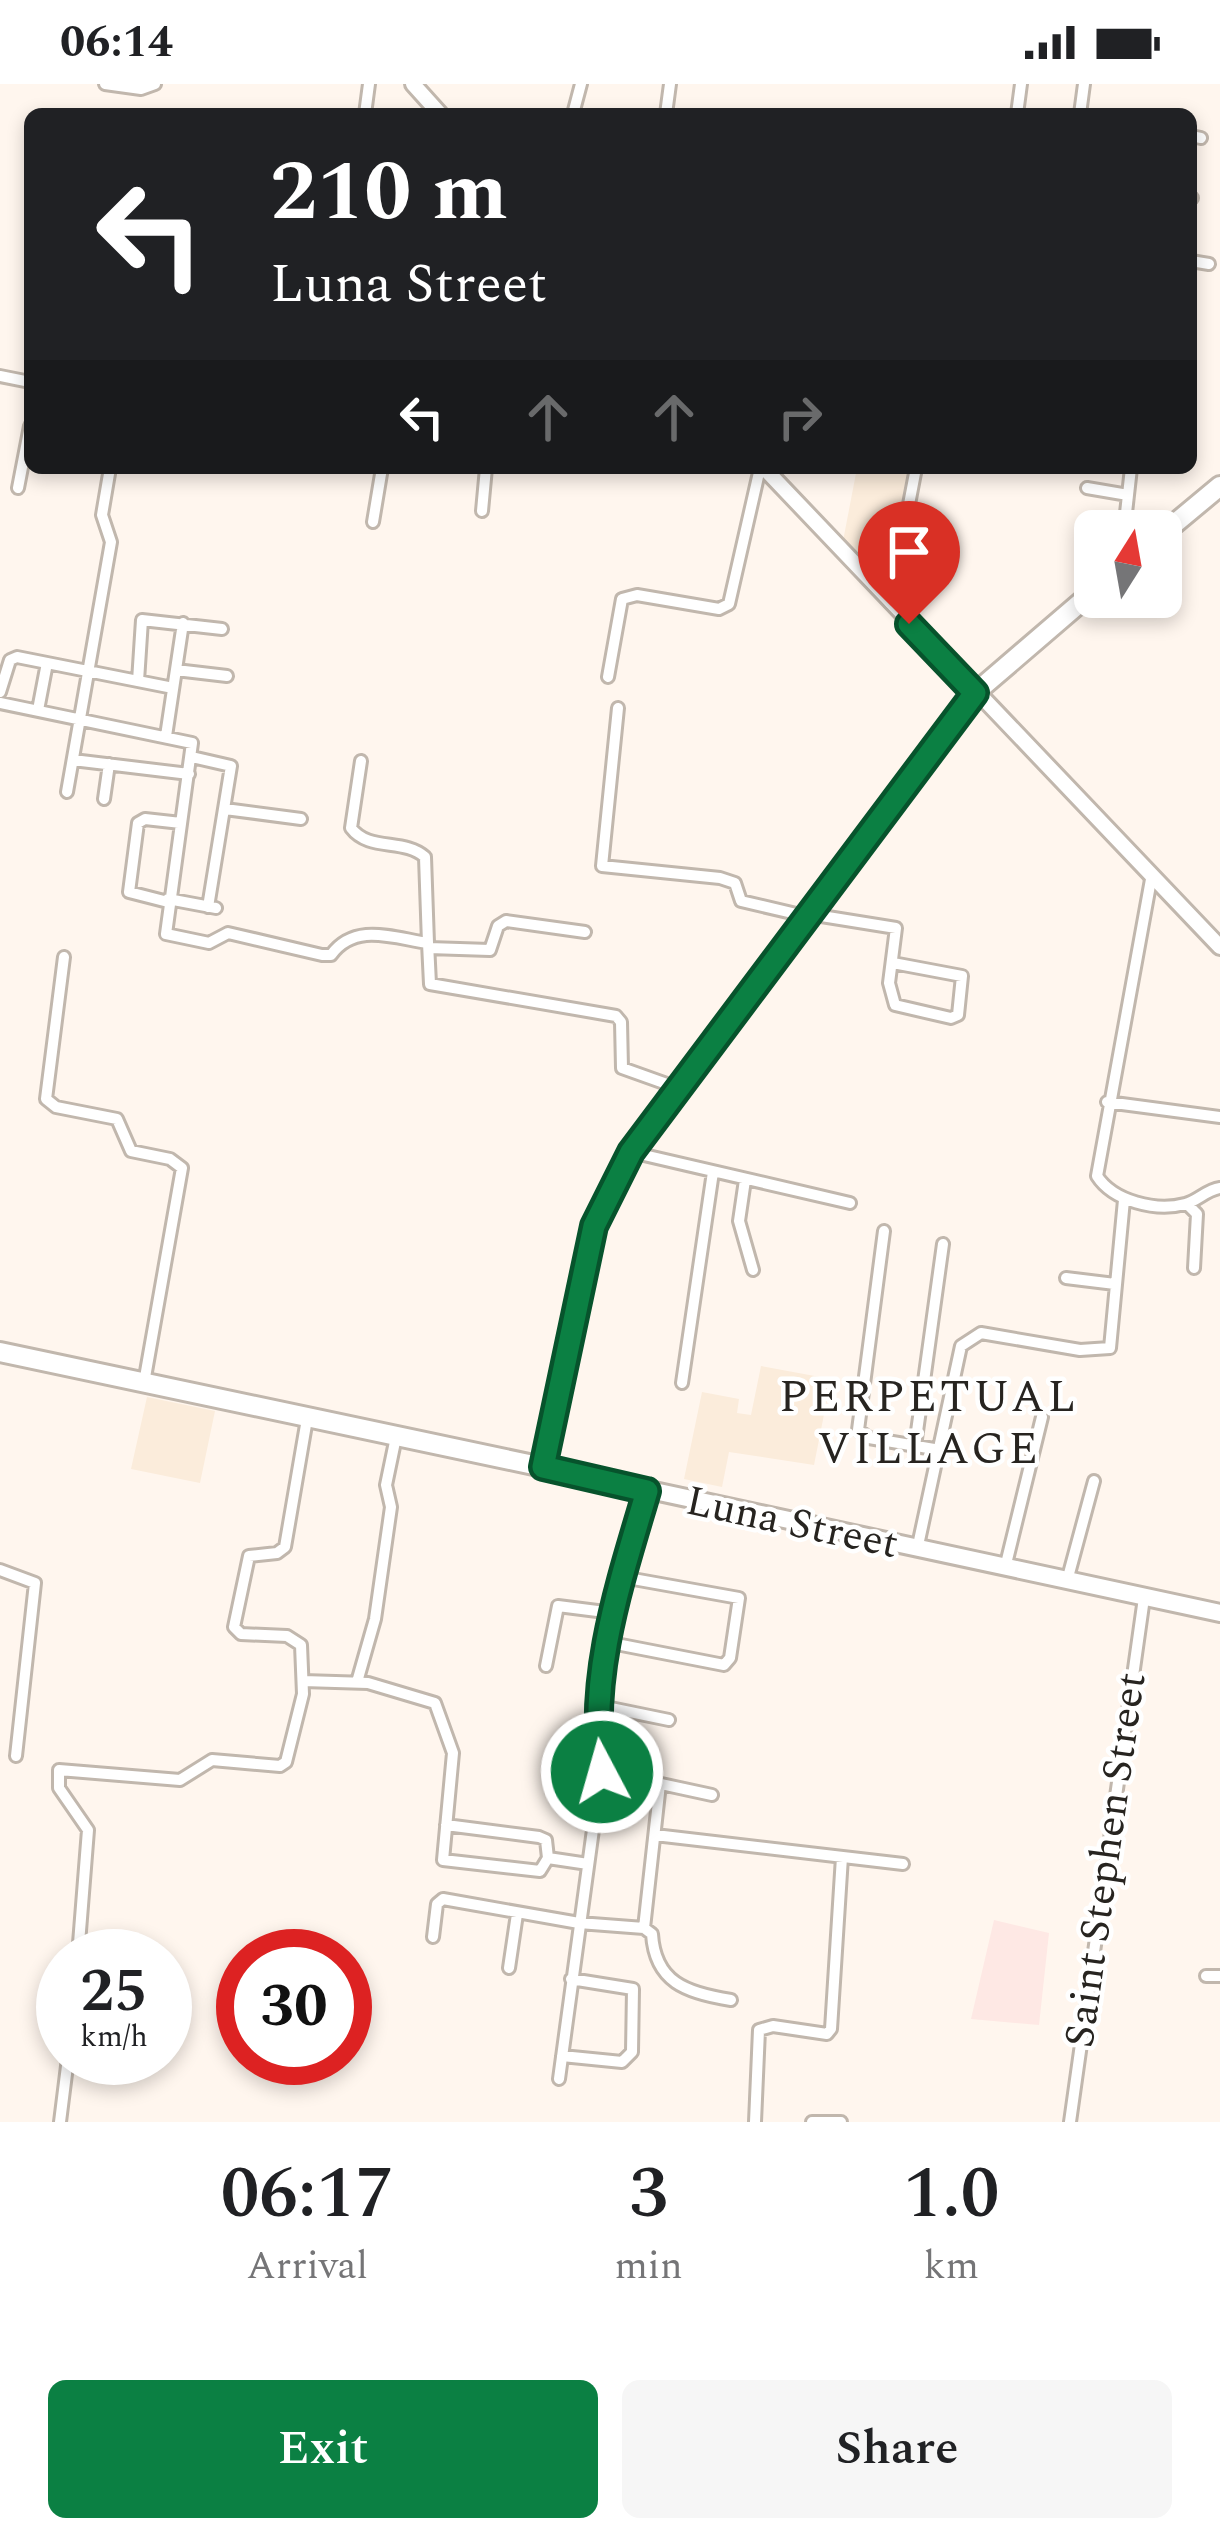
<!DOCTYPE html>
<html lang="en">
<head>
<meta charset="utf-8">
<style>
	body { margin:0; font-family:Spectral,serif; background:#f6f6f6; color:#202124; height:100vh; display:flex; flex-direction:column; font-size:45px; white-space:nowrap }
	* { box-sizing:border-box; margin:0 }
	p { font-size:39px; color:#757577 }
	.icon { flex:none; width:66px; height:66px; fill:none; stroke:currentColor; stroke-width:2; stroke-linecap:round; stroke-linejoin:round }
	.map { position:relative; height:2038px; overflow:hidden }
	.sheet { display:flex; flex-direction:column; background:#fff; flex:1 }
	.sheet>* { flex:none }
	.top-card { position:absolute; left:24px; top:24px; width:1173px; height:366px; border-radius:18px; box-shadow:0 6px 18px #0003; background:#202124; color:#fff; overflow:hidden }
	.needle { width:78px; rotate:11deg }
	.tools { position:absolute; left:1074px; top:426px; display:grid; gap:24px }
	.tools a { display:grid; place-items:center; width:108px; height:108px; border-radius:18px; background:#fff; box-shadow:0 6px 18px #0003; font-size:60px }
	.speed { position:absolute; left:36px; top:1845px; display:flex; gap:24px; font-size:60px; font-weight:700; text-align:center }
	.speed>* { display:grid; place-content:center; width:156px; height:156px; border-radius:50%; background:#fff; box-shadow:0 6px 18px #0003; line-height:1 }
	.speed small { font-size:30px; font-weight:400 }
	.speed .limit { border:18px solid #d22; background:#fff; color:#111 }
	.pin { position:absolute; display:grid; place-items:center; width:102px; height:102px; color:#fff; margin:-123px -51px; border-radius:50% 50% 50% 0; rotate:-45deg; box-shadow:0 0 12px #0007 }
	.pin .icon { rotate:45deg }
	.me { position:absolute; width:132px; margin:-66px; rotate:354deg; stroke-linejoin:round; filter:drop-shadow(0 0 9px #0008) }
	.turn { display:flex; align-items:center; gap:42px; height:252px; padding:0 48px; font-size:54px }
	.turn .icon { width:156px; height:156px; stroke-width:2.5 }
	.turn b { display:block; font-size:84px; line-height:102px }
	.lanes { display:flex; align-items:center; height:114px; padding:0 48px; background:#0003; justify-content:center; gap:60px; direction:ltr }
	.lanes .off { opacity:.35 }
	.eta { display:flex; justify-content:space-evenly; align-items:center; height:204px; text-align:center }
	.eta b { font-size:72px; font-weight:600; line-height:84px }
	.cta { display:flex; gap:24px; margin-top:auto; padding:24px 48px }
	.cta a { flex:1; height:138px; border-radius:18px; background:#0b8043; color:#fff; font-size:48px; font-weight:600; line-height:138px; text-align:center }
	.cta a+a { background:#f6f6f6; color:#202124 }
	.status { display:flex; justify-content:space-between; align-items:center; height:84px; padding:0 60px; background:#fff; direction:ltr }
	.status svg { height:33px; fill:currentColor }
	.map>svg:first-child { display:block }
	.built { fill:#fbecdb }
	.industrial { fill:#fee8e4 }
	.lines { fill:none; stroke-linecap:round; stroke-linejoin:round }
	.minor-casing { stroke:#c1b7ad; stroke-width:16 }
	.tertiary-casing { stroke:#c1b7ad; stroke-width:20 }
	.primary-casing { stroke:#c1b7ad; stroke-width:22 }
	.trunk-casing { stroke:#c1b7ad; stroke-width:24 }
	.minor { stroke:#fff; stroke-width:10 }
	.tertiary { stroke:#fff; stroke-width:14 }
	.primary { stroke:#fff; stroke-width:16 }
	.trunk { stroke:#fff; stroke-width:18 }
	.route-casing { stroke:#07532c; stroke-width:30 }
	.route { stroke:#0b8043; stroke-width:21 }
	.labels { text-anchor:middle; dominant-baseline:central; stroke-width:9; stroke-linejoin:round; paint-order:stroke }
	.street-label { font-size:42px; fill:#272420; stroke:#fff }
	.neighbourhood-label { font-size:45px; letter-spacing:3px; fill:#272420; stroke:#fff }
</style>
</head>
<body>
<div class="status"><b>06:14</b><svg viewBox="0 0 49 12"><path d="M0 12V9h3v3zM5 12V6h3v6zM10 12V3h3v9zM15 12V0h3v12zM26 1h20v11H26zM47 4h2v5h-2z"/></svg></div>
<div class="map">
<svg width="1220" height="2038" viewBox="0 0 1220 2038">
	<rect width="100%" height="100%" fill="#fff6ee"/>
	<path class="built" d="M857,384H909L888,504L843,457Z
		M761,1282L831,1295L814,1381L729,1368L722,1403L684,1395L702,1308L739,1315L737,1329L751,1331Z
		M147,1313L215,1327L200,1399L131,1385Z"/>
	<path class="industrial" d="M994,1836L1049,1849L1039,1941L971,1935Z"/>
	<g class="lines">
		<defs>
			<path id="minor" d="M105,0L141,5L155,0
				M365,30L369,0
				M573,30L581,0
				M666,30L670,0
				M1017,30L1021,0
				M1080,30L1084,0
				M1191,52L1201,54
				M1191,114H1192
				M1191,177L1209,180
				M0,292L30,298
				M18,404L30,342
				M1087,404L1128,411
				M482,427L486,384
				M373,438L382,384
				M1124,447L1131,384
				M890,519L916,384
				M176,586L227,592
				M608,593L622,515L637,511L719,525L729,520L760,384
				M138,597L142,536L222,545
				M0,608L10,576L17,573L173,604
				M0,619L192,659L166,850L209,859L228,849L322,871H331C355,838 393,854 428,859L430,900L616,932L621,938L622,984L678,1004
				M618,624L602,782L720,794L735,799L741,817L805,832
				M38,626L47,579
				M166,652L183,539
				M192,673L231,682L208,823
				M73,676L189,690
				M361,677L351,744C369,768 404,754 425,773L428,859
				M67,708L111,458L102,431L110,384
				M104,715L109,680
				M225,725L301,735
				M1152,790L1097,1092C1113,1117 1156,1128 1185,1120C1198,1117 1206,1106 1220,1104
				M168,815L216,824
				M168,818L129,808L138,739L145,735L181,739
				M809,830L896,844L889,899L895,921L951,934L958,931L962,892L893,879
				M429,864L490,866L498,842L506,837L585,848
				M64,873L46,1015L56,1023L117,1035L131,1067L170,1075L182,1084L144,1299
				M1107,1018L1220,1033
				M631,1068L850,1119
				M745,1096L739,1137L753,1186
				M1187,1120L1197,1130L1194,1184
				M884,1147L858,1346L869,1354L940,1366
				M1066,1194L1115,1200
				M682,1299L713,1088
				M915,1362L943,1160
				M917,1466L961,1262L981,1249L1080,1266L1110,1264L1124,1116
				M1005,1484L1042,1333
				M0,1486L35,1499L16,1672
				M1067,1497L1094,1397
				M606,1558L724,1581L730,1574L739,1514L622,1493
				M546,1582L558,1522L613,1529
				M303,1597L368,1599L435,1619L453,1669L443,1776L540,1787L548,1774
				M357,1598L375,1535L391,1423L386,1401L396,1353
				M596,1621L669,1636
				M601,1687L712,1711
				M446,1741L539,1753L546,1756L548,1774L588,1780
				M655,1751L903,1780
				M644,1844L660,1700
				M433,1853L437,1820L443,1815L579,1839L644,1844L652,1850C655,1898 686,1909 731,1916
				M78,1872L88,1746L59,1704V1686L180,1696L212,1676L280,1682L286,1678L303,1610L301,1561L287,1552L241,1550L234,1543L249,1472L277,1469L285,1463L307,1335
				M509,1884L517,1830
				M1206,1892H1220
				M562,1972L622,1978L632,1968L633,1905L571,1895
				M559,1995L601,1687L596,1621L613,1529L647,1407
				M60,2038L68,1974
				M755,2038L759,1946L773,1942L827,1950L831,1945L842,1773
				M812,2038H841
				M1070,2038L1144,1514"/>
			<path id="tertiary" d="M413,0L440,30
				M764,384L1220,863"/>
			<path id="primary" d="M543,1383L1220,1529"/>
			<path id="trunk" d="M1161,451L1220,402
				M0,1268L543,1383L594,1142L631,1068L975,609L1095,506"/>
		</defs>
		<use href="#minor" class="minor-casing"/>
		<use href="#tertiary" class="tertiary-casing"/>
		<use href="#primary" class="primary-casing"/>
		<use href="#trunk" class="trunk-casing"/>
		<use href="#minor" class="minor"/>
		<use href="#tertiary" class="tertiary"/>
		<use href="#primary" class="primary"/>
		<use href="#trunk" class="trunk"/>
	</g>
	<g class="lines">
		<defs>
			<path id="route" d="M602,1688C588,1591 620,1499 647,1407L543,1383L594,1142L631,1068L975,609L909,540"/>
		</defs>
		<use href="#route" class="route-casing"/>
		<use href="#route" class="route"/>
	</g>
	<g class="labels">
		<g class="street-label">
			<text transform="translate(792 1439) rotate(12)">Luna Street</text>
			<text transform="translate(1106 1776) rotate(-82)">Saint Stephen Street</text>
		</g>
		<g class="neighbourhood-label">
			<text x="929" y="1313">PERPETUAL<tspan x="929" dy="52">VILLAGE</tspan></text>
		</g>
	</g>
</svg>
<div class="tools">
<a><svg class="needle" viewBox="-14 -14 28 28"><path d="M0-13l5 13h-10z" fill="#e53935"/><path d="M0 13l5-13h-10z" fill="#757577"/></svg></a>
</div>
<div class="speed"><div>25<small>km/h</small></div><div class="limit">30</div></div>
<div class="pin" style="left:909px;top:540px;background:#d93025"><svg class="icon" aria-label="arrive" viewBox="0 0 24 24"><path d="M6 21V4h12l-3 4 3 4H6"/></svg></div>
<svg class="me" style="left:602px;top:1688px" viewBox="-20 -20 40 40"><circle r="17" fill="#0b8043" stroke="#fff" stroke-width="3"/><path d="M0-11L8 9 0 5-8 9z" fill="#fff"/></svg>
<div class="top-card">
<div class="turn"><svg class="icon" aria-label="left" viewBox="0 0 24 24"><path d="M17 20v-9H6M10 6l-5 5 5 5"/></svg><div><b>210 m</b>Luna Street</div></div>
<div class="lanes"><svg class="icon" aria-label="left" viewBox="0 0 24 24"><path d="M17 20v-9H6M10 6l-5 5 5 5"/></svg><svg class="icon off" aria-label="ahead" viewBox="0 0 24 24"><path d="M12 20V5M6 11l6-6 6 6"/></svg><svg class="icon off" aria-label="ahead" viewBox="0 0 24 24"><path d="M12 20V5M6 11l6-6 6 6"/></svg><svg class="icon off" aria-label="right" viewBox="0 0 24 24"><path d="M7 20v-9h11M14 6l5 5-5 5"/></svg></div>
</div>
</div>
<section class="sheet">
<div class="eta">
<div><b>06:17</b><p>Arrival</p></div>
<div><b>3</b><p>min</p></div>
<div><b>1.0</b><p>km</p></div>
</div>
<div class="cta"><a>Exit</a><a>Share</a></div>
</section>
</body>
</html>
